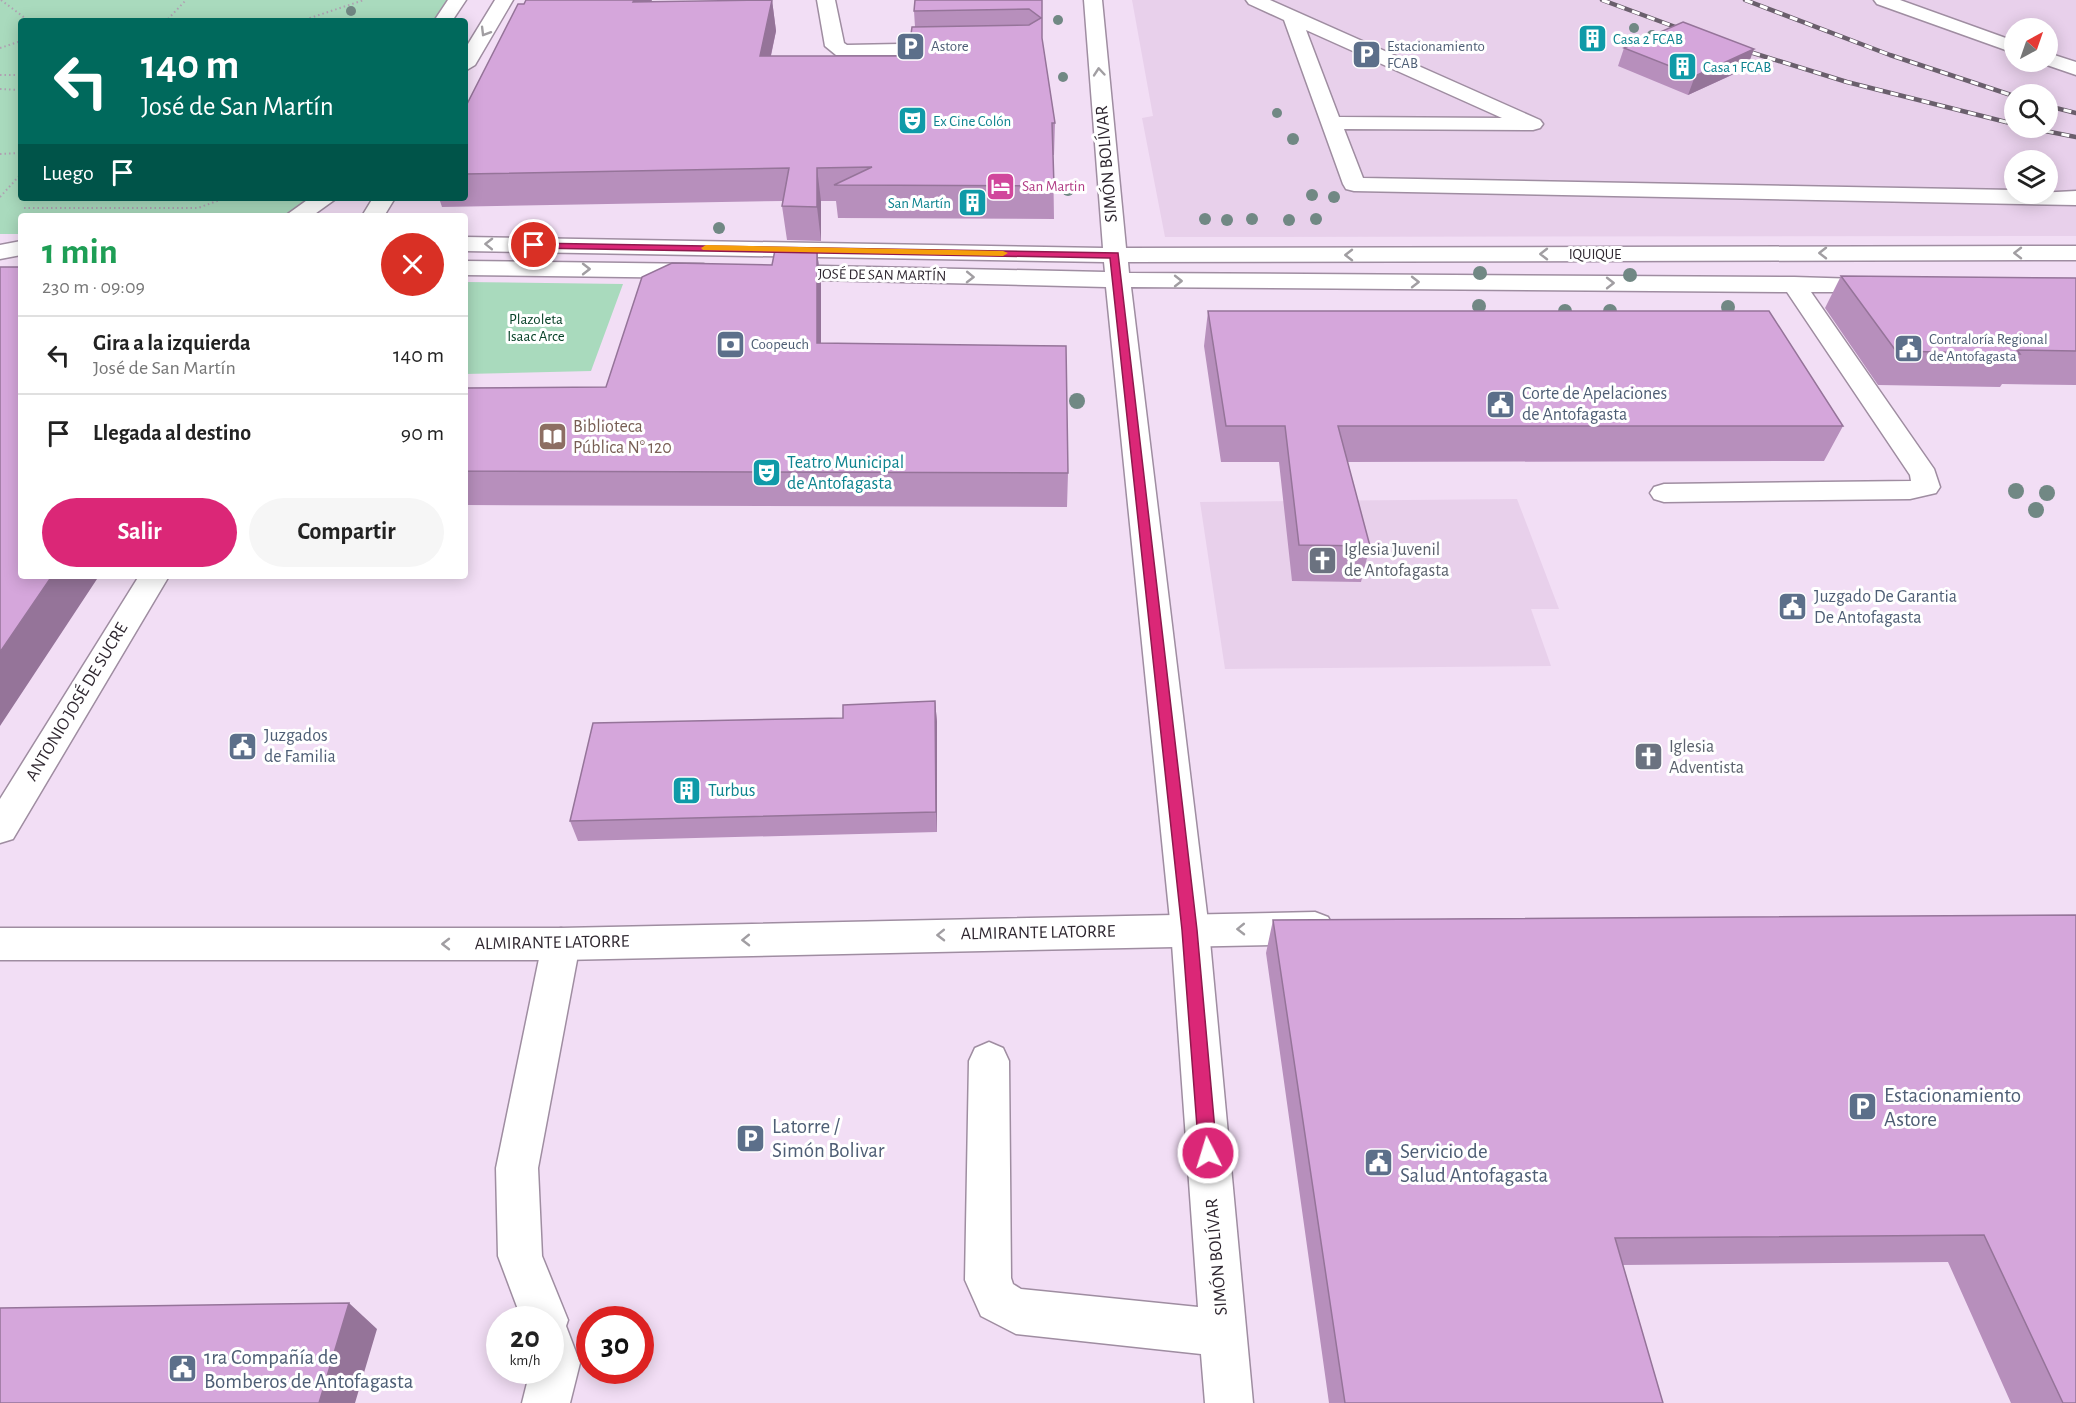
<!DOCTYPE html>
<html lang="es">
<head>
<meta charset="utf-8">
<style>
	body { margin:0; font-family:"Alegreya Sans",sans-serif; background:#f6f6f6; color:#222; height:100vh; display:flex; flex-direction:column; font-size:22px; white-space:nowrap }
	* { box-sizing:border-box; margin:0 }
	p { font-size:20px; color:#767676 }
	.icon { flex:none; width:33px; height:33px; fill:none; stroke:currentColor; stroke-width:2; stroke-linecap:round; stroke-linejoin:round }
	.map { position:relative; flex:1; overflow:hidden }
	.sheet { position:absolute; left:18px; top:213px; width:450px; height:366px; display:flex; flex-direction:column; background:#fff; border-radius:6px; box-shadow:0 3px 15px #0003 }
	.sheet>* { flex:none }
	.hud { position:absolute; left:18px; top:18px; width:450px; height:183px; border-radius:6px; box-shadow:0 3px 15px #0003; background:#00695c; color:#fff; overflow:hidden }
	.needle { width:39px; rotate:40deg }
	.fabs { position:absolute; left:2004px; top:18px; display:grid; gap:12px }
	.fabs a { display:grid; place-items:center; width:54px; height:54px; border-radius:50%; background:#fff; box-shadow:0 3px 15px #0003; font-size:30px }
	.speed { position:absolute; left:486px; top:1306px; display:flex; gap:12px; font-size:30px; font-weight:700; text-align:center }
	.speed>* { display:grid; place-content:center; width:78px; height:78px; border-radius:50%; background:#fff; box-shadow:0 3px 15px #0003; line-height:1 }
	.speed small { font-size:15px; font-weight:400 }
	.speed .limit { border:9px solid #d22; background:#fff; color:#111 }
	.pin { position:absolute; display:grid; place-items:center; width:51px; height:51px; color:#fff; margin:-26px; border:3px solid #fff; border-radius:50%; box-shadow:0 2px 6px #0007 }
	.me { position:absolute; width:66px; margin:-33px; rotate:355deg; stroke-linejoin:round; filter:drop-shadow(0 0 4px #0008) }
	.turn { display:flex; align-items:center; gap:21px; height:126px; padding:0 24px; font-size:27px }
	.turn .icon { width:78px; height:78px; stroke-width:2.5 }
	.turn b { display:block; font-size:42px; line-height:51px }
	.then { display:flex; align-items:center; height:57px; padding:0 24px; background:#0003; gap:12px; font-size:22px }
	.round { display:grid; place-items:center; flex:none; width:63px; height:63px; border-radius:32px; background:#f6f6f6 }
	.summary { display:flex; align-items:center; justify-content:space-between; height:102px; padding:0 24px }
	h1 { font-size:36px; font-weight:700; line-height:45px; color:#1e9e55 }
	.cta { display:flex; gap:12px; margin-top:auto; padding:12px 24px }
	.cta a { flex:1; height:69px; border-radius:36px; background:#db2777; color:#fff; font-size:24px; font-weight:700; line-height:69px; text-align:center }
	.cta a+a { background:#f6f6f6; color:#222 }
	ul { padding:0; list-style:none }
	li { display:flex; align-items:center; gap:18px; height:78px; padding:0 24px; border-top:2px solid #e0e0e0 }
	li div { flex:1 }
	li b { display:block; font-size:22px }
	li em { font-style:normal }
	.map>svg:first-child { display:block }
	.built { fill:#e8d0eb; fill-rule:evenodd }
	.green { fill:#a9dabd }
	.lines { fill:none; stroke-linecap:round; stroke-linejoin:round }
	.minor-casing { stroke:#9f8da1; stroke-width:3 }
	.major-casing { stroke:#9f8da1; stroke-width:3 }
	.path { stroke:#b0a0b2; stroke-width:2; stroke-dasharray:1.5 3; stroke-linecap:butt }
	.minor { fill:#fff; fill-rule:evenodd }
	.major { fill:#fff; fill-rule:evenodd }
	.rail-casing { stroke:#6a5f6c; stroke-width:4.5 }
	.rail { stroke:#fff; stroke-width:3; stroke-dasharray:8; stroke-linecap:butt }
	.tree { fill:#718884 }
	.wall { fill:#b78fbc }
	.shaded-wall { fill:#957499 }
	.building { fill:#d5a6db; stroke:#957499; stroke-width:1.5 }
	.oneway { stroke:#a19ea2 }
	.route { fill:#db2777; stroke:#8e194d; stroke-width:1.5 }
	.slow { fill:#f59e0b }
	.labels { text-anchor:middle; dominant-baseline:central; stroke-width:6; stroke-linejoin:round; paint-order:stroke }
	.far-culture-label { font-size:15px; fill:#0d838f; stroke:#fff; text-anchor:start }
	.far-service-label { font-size:15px; fill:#4e5e75; stroke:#fff; text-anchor:start }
	.far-hotel-label { font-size:15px; fill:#b23c85; stroke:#fff; text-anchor:start }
	.far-street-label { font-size:15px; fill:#2f2730; stroke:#fff }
	.far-park-label { font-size:15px; fill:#084228; stroke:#fff }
	.street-label { font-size:18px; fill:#2f2730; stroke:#fff }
	.service-label { font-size:18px; fill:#4e5e75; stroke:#fff; text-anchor:start }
	.education-label { font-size:18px; fill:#785e54; stroke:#fff; text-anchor:start }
	.culture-label { font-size:18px; fill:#0d838f; stroke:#fff; text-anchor:start }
	.worship-label { font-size:18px; fill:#5b616d; stroke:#fff; text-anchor:start }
	.near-service-label { font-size:21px; fill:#4e5e75; stroke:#fff; text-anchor:start }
</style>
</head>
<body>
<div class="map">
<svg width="2076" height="1403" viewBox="0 0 2076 1403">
	<rect width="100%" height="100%" fill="#f2def5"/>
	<path class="built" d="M1132,0H2076V236L1165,237L1142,118L1153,116ZM2014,28H2048V62H2014ZM2014,94H2048V128H2014ZM2014,160H2048V194H2014Z
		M1517,499L1559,609H1531L1551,666L1225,669L1200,502Z"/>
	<path class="green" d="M0,0H457L444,21H21V198H326L296,216H21V234H0Z
		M465,282L623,284L591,371L465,374Z"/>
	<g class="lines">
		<defs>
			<path id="minor" d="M448,0H466L452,21H434Z
				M495,0H513L475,65L465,71V49Z
				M817,0H835L844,43L847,45L953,43L963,49L953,55H836L825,46Z
				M1084,0H1102L1126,248L2076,246V260L1128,262L1129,273L1794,277L1891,280L1894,285L1891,290L1882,292H1811L1934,469L1940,487L1936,493L1910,499L1664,502L1654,499L1650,493L1654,487L1664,484L1911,481L1910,475L1787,292L1131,287L1209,930L1253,1403H1205L1201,1354L1016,1334L981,1316L965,1280L969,1061L975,1048L989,1042L1003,1048L1009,1061L1011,1278L1013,1284L1021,1289L1198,1307L1171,930L1106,287L776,279L768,277L764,272L768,267L776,265L1105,272L1104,262L465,251V237L1103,248Z
				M1246,0H1270L1540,120L1543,124L1540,128L1533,130L1344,129L1363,178L2014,190V194L2076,191V205L1354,191L1346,189L1343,184L1284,20L1249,4ZM1306,30L1502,118L1339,117Z
				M1874,0H1900L2014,41V53L1877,4Z
				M2048,53L2076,62V75L2041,63L2048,62Z
				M310,198H337L312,216H285Z
				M373,198H395L384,216H362Z
				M21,241V255L0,259V245Z
				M465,261L703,264L711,266L715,271L711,276L703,278L465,275Z
				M139,576H169L13,839L0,843V799Z
				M561,928L574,932L580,944L538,1168L542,1256L568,1320L566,1326L580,1363L570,1403H522L530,1371H550V1320H522L498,1256L496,1168L542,944L548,932Z"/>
			<path id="major" d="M1315,912L1328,917L1334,928L1328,939L1315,944L561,960H0V928H561Z"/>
		</defs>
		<use href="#minor" class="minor-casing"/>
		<use href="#major" class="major-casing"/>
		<path class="path" d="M1,0L29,21
			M168,19L186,0
			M90,21H246
			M301,21L364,0
			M0,48L21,41
			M0,75H21
			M0,89L21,90
			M21,93L18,95L21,97
			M0,154L21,153
			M0,197L21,174
			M24,208H198L225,198"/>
		<use href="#minor" class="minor"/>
		<use href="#major" class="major"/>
		<defs>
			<path id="rail" d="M1602,0L1689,32
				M1745,0L1890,55L2014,96
				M1737,48L1847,82L2014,124
				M2048,106L2076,113
				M2030,128L2076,137"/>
		</defs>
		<use href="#rail" class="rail-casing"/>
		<use href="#rail" class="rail"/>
	</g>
	<g class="tree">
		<circle cx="351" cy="11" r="5"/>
		<circle cx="1058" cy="20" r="5"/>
		<circle cx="1634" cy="28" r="5"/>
		<circle cx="1652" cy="35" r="5"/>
		<circle cx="1063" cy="77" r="5"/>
		<circle cx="1277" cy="113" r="5"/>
		<circle cx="1293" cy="139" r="6"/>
		<circle cx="1068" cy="190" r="6"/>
		<circle cx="1312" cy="195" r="6"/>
		<circle cx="1334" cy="197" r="6"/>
		<circle cx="1205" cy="219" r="6"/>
		<circle cx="1252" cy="219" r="6"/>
		<circle cx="1316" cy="219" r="6"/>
		<circle cx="1227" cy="220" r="6"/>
		<circle cx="1289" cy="220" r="6"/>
		<circle cx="719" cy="228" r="6"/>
		<circle cx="1480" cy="273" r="7"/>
		<circle cx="1630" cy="275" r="7"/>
		<circle cx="1479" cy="306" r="7"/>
		<circle cx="1728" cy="307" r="7"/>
		<circle cx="1565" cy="311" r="7"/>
		<circle cx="1610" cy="311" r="7"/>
		<circle cx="1077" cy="401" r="8"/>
		<circle cx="2016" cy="491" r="8"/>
		<circle cx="2047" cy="493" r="8"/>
		<circle cx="2036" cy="510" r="8"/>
	</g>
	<path class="wall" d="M772,0L776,31L771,56H908L915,27L914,11L1042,0V38L1055,123L1054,155H1053L1054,219L838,218L836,201H821V241L787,240L782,206L783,201L442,207L439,198H465V108L651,2Z
		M1624,48L1747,68L1688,95L1618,66Z
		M817,251L821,284V343L1068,473L1067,507L465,505V388L606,387L772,265Z
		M1841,276L2076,278V385L2002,384L2000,387L1878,385L1825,308Z
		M1208,311L1843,426L1824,461L1347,462L1370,546L1361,582L1292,581L1279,462H1221L1204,346Z
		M935,701L937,722V832L578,841L570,821L843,718Z
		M2076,915V1403H2011L1948,1262L1623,1265L1663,1403H1329L1266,953L1273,920Z"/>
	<path class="shaded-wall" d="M634,0H652L640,33L633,2Z
		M772,0L776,31L764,87L760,56Z
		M1754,49L1747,68L1688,95L1695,76Z
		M817,168L821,201V241L817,207Z
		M817,251L821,284V377L817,343Z
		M52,576H99L0,726V652Z
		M935,701L937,722V832L936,812Z
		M349,1303L377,1329L355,1403H319Z"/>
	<path class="building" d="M526,0H634L633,2L772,0L760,56H908L912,27L1029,25L1041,18L1029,9L914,11L915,0H1042V38L1055,123H1052L1054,186L834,185L872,167L817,168V207L782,206L789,168L465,174V108L518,4H524Z
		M1683,22L1754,49L1695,76L1624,48Z
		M775,250L817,251V343L1066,346L1068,473L465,471V388L606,387L642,277L672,263L772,265Z
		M0,267H21V576H52L0,652Z
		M1841,276L2076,278V351L2017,350L2020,354L1896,351Z
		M1208,311H1769L1843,426H1338L1370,546L1299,545L1285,426H1226Z
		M935,701L936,812L570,821L593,723L843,718V705Z
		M2076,915V1403H2063L1984,1235L1615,1238L1663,1403H1345L1273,920Z
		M349,1303L319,1403H0V1308Z"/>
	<defs><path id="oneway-chevron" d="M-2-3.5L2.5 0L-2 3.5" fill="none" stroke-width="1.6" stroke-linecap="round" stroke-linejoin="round" transform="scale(1.5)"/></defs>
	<g class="oneway">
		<use href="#oneway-chevron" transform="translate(485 32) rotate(121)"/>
		<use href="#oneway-chevron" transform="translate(1099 72) rotate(-95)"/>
		<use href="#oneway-chevron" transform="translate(489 244) rotate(-179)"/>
		<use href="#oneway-chevron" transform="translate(1823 253) rotate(180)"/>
		<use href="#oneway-chevron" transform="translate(2018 253) rotate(180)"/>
		<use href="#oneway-chevron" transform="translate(1544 254) rotate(180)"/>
		<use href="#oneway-chevron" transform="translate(1349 255) rotate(180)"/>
		<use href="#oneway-chevron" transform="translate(586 269)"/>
		<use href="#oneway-chevron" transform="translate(970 277) rotate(1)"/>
		<use href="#oneway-chevron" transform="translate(1178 281)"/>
		<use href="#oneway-chevron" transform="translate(1415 282)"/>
		<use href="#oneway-chevron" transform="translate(1610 283)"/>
		<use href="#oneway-chevron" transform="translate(1241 929) rotate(179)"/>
		<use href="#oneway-chevron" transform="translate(941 935) rotate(179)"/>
		<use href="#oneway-chevron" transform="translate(746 940) rotate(179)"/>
		<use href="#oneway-chevron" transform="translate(446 944) rotate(-180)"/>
	</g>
	<path class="route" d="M531,243L1118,253L1197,930L1217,1153L1214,1159L1208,1161L1202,1159L1199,1153L1182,930L1110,258L534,248L530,245Z"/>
	<path class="slow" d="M706,245L1003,251L1008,253L1003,256L703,250L701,248Z"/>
	<defs>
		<symbol id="building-square" viewBox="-11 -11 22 22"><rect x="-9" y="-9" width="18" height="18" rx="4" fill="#0f9aa8" stroke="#fff"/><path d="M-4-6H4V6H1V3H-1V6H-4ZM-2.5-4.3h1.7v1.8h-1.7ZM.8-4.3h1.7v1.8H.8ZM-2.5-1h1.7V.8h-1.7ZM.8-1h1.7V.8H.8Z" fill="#fff"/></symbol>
		<symbol id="parking-square" viewBox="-11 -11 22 22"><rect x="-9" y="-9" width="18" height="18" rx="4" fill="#5c6f8a" stroke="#fff"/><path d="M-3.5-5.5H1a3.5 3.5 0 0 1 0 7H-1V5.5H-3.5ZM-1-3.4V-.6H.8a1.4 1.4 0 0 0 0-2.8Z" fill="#fff"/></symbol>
		<symbol id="theatre-square" viewBox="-11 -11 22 22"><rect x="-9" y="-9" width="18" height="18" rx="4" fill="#0f9aa8" stroke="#fff"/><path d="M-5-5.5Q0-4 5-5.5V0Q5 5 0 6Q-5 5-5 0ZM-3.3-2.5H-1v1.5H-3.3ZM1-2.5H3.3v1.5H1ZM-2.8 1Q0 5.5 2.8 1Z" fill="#fff"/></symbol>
		<symbol id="hotel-square" viewBox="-11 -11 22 22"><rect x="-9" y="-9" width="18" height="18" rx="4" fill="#d1479c" stroke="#fff"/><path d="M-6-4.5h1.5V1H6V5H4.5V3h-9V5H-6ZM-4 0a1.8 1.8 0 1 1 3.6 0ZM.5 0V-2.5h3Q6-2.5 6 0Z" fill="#fff"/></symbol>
		<symbol id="bank-square" viewBox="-11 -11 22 22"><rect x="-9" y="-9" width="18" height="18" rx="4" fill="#5c6f8a" stroke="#fff"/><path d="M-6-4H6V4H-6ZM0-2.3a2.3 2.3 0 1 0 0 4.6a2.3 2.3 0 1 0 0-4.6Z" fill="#fff"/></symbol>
		<symbol id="civic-square" viewBox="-11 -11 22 22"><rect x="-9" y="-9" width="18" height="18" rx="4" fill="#5c6f8a" stroke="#fff"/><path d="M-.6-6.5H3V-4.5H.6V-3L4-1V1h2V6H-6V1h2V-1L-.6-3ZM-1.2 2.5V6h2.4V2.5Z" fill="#fff"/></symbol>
		<symbol id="library-square" viewBox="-11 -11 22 22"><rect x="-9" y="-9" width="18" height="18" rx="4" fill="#8d6e63" stroke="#fff"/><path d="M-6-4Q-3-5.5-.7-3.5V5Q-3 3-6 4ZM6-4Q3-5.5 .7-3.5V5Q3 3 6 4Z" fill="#fff"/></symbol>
		<symbol id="church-square" viewBox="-11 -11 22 22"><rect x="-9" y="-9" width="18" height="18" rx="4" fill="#6b7280" stroke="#fff"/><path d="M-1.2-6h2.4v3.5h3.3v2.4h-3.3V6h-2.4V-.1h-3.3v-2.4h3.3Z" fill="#fff"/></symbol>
	</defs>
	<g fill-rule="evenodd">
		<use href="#building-square" x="1576" y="22" width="33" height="33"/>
		<use href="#parking-square" x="894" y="30" width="33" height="33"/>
		<use href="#parking-square" x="1350" y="38" width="33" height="33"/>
		<use href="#building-square" x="1666" y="50" width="33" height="33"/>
		<use href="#theatre-square" x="896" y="104" width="33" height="33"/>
		<use href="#hotel-square" x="984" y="170" width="33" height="33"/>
		<use href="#building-square" x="956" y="186" width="33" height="33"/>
		<use href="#bank-square" x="714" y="328" width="33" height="33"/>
		<use href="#civic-square" x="1892" y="332" width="33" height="33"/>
		<use href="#civic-square" x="1484" y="388" width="33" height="33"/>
		<use href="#library-square" x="536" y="420" width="33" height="33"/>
		<use href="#theatre-square" x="750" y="456" width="33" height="33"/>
		<use href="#church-square" x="1306" y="544" width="33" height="33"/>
		<use href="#civic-square" x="1776" y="590" width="33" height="33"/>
		<use href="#civic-square" x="226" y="730" width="33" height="33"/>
		<use href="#church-square" x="1632" y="740" width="33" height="33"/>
		<use href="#building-square" x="670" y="774" width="33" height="33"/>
		<use href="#parking-square" x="1846" y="1090" width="33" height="33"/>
		<use href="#parking-square" x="734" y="1122" width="33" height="33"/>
		<use href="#civic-square" x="1362" y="1146" width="33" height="33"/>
		<use href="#civic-square" x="166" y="1352" width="33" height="33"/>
	</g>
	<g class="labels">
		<g class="far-culture-label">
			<text x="1613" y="39">Casa 2 FCAB</text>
			<text x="1703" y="67">Casa 1 FCAB</text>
			<text x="933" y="121">Ex Cine Colón</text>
			<text x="951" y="203" text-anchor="end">San Martín</text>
		</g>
		<g class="far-service-label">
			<text x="931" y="46">Astore</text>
			<text x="1387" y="46">Estacionamiento<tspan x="1387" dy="17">FCAB</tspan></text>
			<text x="1929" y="339">Contraloría Regional<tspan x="1929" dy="17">de Antofagasta</tspan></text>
			<text x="751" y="344">Coopeuch</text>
		</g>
		<g class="far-hotel-label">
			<text x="1022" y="186">San Martin</text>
		</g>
		<g class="far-street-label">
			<text x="1595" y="254">IQUIQUE</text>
			<text transform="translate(882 275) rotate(1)">JOSÉ DE SAN MARTÍN</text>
		</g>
		<g class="far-park-label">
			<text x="536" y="319">Plazoleta<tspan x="536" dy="17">Isaac Arce</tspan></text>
		</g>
		<g class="street-label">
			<text transform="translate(1107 164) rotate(-95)">SIMÓN BOLÍVAR</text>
			<text transform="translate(77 702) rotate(-59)">ANTONIO JOSÉ DE SUCRE</text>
			<text transform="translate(1038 933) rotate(-1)">ALMIRANTE LATORRE</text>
			<text transform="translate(552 943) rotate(-1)">ALMIRANTE LATORRE</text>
			<text transform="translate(1217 1257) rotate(-95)">SIMÓN BOLÍVAR</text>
		</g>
		<g class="service-label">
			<text x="1522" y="394">Corte de Apelaciones<tspan x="1522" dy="21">de Antofagasta</tspan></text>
			<text x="1814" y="597">Juzgado De Garantia<tspan x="1814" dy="21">De Antofagasta</tspan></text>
			<text x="264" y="736">Juzgados<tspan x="264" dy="21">de Familia</tspan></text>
		</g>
		<g class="education-label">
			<text x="573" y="427">Biblioteca<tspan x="573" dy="21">Pública N° 120</tspan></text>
		</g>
		<g class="culture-label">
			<text x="787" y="463">Teatro Municipal<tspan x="787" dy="21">de Antofagasta</tspan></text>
			<text x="708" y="791">Turbus</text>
		</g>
		<g class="worship-label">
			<text x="1344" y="550">Iglesia Juvenil<tspan x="1344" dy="21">de Antofagasta</tspan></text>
			<text x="1669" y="747">Iglesia<tspan x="1669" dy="21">Adventista</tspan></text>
		</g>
		<g class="near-service-label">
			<text x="1884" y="1095">Estacionamiento<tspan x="1884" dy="24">Astore</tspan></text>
			<text x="772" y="1126">Latorre /<tspan x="772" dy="24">Simón Bolivar</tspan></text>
			<text x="1400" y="1151">Servicio de<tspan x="1400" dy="24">Salud Antofagasta</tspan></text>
			<text x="204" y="1357">1ra Compañía de<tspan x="204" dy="24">Bomberos de Antofagasta</tspan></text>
		</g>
	</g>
</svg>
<div class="fabs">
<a><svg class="needle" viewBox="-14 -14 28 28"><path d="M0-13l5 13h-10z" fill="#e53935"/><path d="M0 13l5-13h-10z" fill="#767676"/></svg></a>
<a><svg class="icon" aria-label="search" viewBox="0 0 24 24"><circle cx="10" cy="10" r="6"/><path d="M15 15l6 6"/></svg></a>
<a><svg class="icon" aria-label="layers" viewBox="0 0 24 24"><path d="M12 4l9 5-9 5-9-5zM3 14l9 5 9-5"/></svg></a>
</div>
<div class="speed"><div>20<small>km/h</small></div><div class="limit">30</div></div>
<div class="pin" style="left:534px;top:245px;background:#d93025"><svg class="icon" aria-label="arrive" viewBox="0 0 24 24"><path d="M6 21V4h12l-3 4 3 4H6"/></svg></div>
<svg class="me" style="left:1208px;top:1153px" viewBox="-20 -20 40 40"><circle r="17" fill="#db2777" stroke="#fff" stroke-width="3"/><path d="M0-11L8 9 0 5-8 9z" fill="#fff"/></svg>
<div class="hud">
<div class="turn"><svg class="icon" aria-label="left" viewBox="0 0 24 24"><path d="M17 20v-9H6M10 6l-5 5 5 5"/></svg><div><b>140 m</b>José de San Martín</div></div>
<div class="then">Luego<svg class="icon" aria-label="arrive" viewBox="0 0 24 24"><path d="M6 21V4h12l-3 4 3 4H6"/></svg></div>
</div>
<section class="sheet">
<div class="summary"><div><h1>1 min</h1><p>230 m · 09:09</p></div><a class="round" style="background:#d93025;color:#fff"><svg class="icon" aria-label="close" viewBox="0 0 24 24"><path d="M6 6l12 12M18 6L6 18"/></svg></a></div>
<ul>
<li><svg class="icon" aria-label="left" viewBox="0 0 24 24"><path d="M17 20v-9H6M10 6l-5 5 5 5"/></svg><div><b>Gira a la izquierda</b><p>José de San Martín</p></div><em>140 m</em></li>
<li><svg class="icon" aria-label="arrive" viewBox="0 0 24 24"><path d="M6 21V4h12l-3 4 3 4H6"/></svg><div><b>Llegada al destino</b></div><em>90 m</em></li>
</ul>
<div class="cta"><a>Salir</a><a>Compartir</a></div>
</section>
</div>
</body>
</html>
